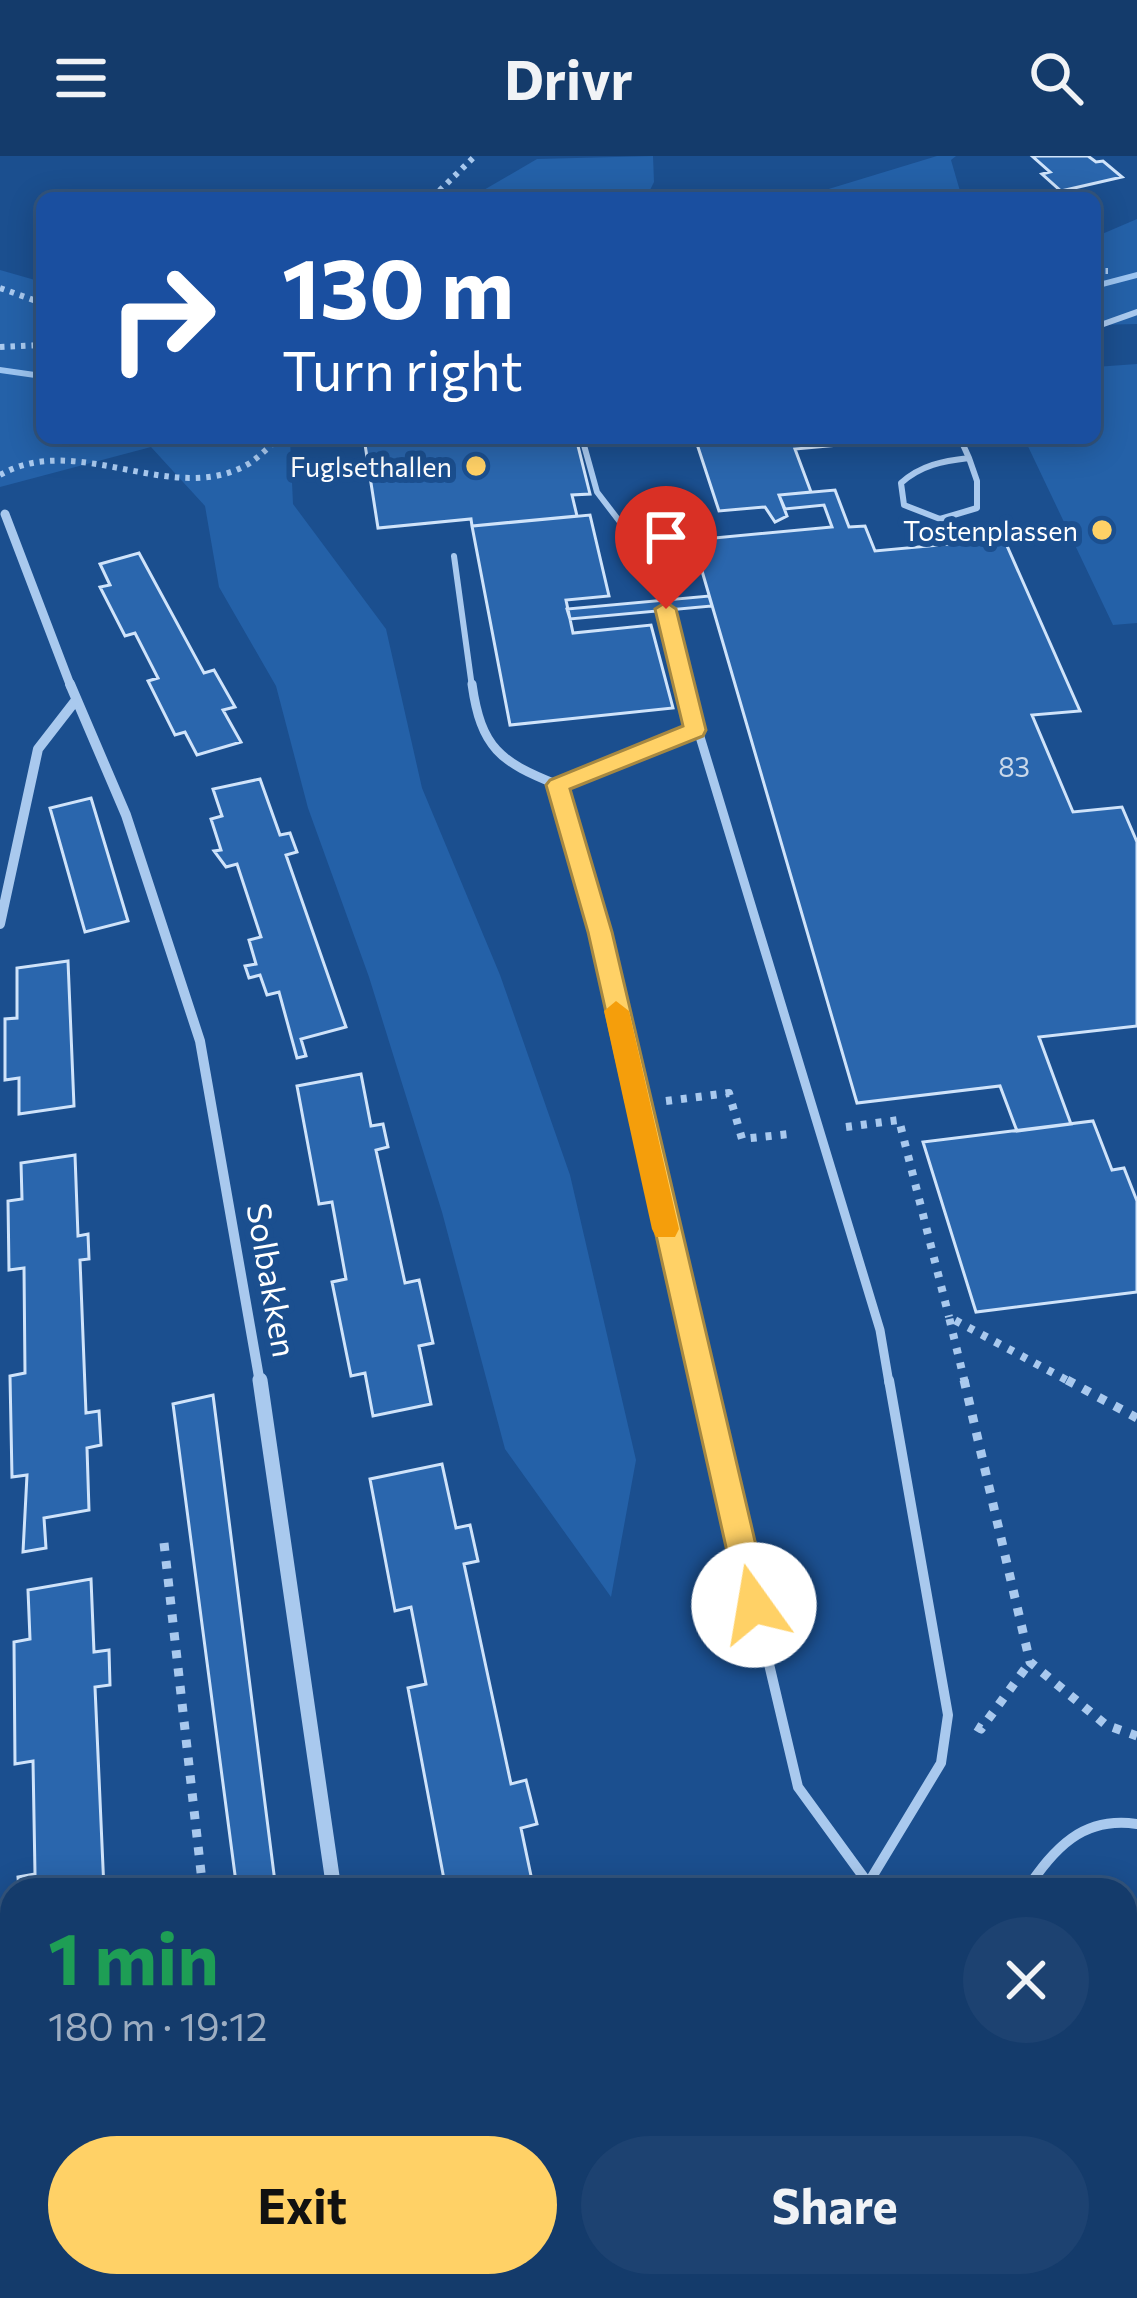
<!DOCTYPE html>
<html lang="en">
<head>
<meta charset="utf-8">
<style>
	body { margin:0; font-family:Commissioner,sans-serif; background:#1d4271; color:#f1f3f6; height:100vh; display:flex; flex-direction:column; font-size:45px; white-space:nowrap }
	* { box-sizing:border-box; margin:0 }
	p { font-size:39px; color:#9dadc1 }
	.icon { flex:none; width:66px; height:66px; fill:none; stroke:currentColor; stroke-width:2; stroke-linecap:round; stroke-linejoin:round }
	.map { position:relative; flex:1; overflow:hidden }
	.drawer { position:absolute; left:0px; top:1722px; width:1137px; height:420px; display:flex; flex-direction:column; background:#143b6b; border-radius:36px 36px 0 0; box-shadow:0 6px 30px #0003,0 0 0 3px #33557e }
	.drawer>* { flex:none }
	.hud { position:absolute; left:36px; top:36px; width:1065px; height:252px; border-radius:18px; box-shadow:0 6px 30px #0003,0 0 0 3px #33557e; background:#1a4fa0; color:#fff; overflow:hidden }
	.pin { position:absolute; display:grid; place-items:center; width:102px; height:102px; color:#fff; margin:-123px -51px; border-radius:50% 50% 50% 0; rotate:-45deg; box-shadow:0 0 12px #0007 }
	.pin .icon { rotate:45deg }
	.me { position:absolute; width:132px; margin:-66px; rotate:347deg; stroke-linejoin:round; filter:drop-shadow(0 0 9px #0008) }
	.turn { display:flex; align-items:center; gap:42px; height:252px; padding:0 48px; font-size:54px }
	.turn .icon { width:156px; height:156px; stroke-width:2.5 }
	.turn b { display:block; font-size:84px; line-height:102px }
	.round { display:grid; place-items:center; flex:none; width:126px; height:126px; border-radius:63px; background:#1d4271 }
	.head { display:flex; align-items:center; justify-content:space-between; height:204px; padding:0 48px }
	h1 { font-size:72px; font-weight:700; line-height:90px; color:#1e9e55 }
	.cta { display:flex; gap:24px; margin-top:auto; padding:24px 48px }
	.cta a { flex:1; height:138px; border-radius:72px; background:#ffd166; color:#111; font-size:48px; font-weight:700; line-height:138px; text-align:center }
	.cta a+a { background:#1d4271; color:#f1f3f6 }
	header { display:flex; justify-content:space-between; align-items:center; height:156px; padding:0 48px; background:#143b6b; font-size:54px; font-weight:700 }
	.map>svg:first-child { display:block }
	.green { fill:#2461a8 }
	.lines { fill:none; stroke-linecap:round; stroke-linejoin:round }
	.stream { fill:#9cc4f0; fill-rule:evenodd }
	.building { fill:#2a66ad; stroke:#cfe3fa; stroke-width:3 }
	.path-far2 { stroke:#a9c9ee; stroke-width:6; stroke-dasharray:4.5 6; stroke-linecap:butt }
	.path-far1 { stroke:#a9c9ee; stroke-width:8; stroke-dasharray:6 9; stroke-linecap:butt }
	.path { stroke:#a9c9ee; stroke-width:9; stroke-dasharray:8 10; stroke-linecap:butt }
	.lane-far2 { stroke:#a9c9ee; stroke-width:6 }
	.lane-far1 { stroke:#a9c9ee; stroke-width:9 }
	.lane { stroke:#a9c9ee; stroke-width:10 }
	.street-far2 { stroke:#a9c9ee; stroke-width:9 }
	.street-far1 { stroke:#a9c9ee; stroke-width:10 }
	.street { stroke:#a9c9ee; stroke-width:15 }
	.route { fill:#ffd166; stroke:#a68842; stroke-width:3 }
	.slow { fill:#f59e0b }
	.poi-dot { fill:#ffd166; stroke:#1b4f8f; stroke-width:4.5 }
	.labels { text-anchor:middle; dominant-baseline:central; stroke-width:12; stroke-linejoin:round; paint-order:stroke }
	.far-poi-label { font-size:27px; fill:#fff; stroke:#1b4f8f; text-anchor:end }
	.number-label { font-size:27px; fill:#cad9ea }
	.street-label { font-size:33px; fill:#fff; stroke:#1b4f8f }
</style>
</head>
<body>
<header><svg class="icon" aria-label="menu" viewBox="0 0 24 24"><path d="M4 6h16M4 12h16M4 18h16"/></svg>Drivr<svg class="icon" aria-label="search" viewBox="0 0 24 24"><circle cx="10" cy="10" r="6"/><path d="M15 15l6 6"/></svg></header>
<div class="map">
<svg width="1137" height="2142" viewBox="0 0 1137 2142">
	<rect width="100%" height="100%" fill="#1b4f8f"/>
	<path class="green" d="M653,0L654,26L646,42H470L537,3Z
		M937,0H956L951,4L962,42H799Z
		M1137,63V168L1095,169V81Z
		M0,114L42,126V282H290L293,348L386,473L422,632L500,819L570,1019L636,1304L611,1441L505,1293L442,1056L369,821L308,652L276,530L219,431L205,350L151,291L0,331Z
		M1137,208V467L1113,469L1024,282H1095V211Z"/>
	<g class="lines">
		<path class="stream" d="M1137,116V122L1095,133V127Z
			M0,211L42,217V223L0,217Z"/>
	</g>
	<path class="building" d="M1032,0H1088L1096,6L1103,5L1122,21L1061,35L1042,18L1050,16Z
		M364,282H576L590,338L572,339L577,360L472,370L471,363L378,372Z
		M695,282H916L795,293L811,336L779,339L787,360L775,366L765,351L719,355Z
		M835,334L849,371L865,370L875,395L1004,383L1080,555L1032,559L1073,656L1122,651L1137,686V870L1039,881L1071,968L1017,975L1000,930L857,947L693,384L832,371L824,349L785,353L779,339Z
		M590,359L609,440L566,444L573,477L651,469L673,552L510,569L472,370Z
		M139,397L204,517L214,514L235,551L223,554L241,586L197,599L185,576L175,579L148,525L158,522L135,477L125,480L100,431L110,429L100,408Z
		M709,440L712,450L570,463L567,453Z
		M260,623L280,679L290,677L297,696L286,699L346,871L301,883L306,900L297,902L279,836L267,839L260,819L249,822L245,810L256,808L249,784L261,781L237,708L226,711L214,695L221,694L211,663L222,660L213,633Z
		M91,642L128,765L85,776L50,652Z
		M68,805L74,950L19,958V922L5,924V863L17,862V812Z
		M361,918L371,970L383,968L388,991L376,994L405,1127L419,1124L433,1187L419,1190L431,1248L373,1260L365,1217L351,1220L332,1126L346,1123L332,1046L319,1048L297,930Z
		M1093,965L1112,1014L1124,1012L1137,1045V1136L976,1156L923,986Z
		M75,999L78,1080L88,1078L89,1103L80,1104L86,1257L99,1255L101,1289L87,1292L89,1354L44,1362L46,1392L23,1396L27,1319L12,1321L10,1220L25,1217L24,1112L9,1114L8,1045L22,1043L21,1007Z
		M213,1239L276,1734H237L173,1248Z
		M442,1308L456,1372L470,1369L478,1405L464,1408L511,1628L526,1624L537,1668L521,1672L534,1734H446L408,1532L426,1528L411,1451L395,1455L370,1323Z
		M91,1423L94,1496L109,1494L110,1529L95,1531L104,1734H19L18,1721L35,1718L33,1605L15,1608L14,1486L30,1483L28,1434Z
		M10,2057L12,2130H160L161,2142H9Z"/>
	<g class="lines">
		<path class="path-far2" d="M432,42L475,0
			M1095,115H1108
			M0,132L42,147
			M0,191L42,189
			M0,319C78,274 174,353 250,307C260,300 270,290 279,282"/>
		<path class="path-far1" d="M666,945L729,937L742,983L789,978
			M846,971L899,964L949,1161
			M965,1227L949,1161L1072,1227"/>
		<path class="path" d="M964,1224L1030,1506L1106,1569L1137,1580
			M1067,1224L1137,1262
			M164,1387L203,1734
			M976,1570L981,1573L1030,1506
			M0,1994L12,1992"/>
		<path class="lane-far2" d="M1095,171L1137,156
			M582,282L597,336L656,413L685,531
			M960,282L969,302
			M969,302L977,325V352L940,363L904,349L901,327C921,309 943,305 969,302Z
			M454,400L472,531"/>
		<path class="lane-far1" d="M472,528C481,592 500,606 558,629L600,776L702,1227
			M684,528L880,1174L889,1227
			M558,629L695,574"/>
		<path class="lane" d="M702,1224L798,1631L873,1734
			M869,1726L941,1607L948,1559L889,1224
			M1026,1734C1055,1692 1082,1660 1137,1668
			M1125,1967L1137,1971
			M205,2130V2142
			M308,2142L312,2130"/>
		<path class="street-far2" d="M5,358L71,531"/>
		<path class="street-far1" d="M70,528L126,659L200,885L260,1227
			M0,768L38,593L76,544"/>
		<path class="street" d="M260,1224L334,1734
			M388,2130L390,2142"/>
	</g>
	<path class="route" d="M666,446L676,453L706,574L703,580L570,633L612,776L770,1449L765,1459L754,1464L744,1459L739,1449L588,776L546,629L550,624L683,570L655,453Z"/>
	<path class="slow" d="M616,845L629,855L679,1073L675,1081H656L652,1073L604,855Z"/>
	<g class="poi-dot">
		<circle cx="476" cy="310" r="12"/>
		<circle cx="1102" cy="374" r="12"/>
	</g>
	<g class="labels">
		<g class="far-poi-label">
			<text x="452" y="310">Fuglsethallen</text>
			<text x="1078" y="374">Tostenplassen</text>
		</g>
		<g class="number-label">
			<text x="1014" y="610">83</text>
		</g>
		<g class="street-label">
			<text transform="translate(273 1124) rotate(80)">Solbakken</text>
		</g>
	</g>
</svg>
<div class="pin" style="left:666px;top:453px;background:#d93025"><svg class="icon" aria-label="arrive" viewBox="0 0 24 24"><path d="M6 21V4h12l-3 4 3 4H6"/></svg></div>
<svg class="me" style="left:754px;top:1449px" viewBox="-20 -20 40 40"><circle r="19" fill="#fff"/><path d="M0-13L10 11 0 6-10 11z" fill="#ffd166"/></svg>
<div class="hud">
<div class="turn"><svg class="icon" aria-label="right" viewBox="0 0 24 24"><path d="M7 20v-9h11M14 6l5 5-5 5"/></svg><div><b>130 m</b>Turn right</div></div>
</div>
<section class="drawer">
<div class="head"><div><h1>1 min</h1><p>180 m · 19:12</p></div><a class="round"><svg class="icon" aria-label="close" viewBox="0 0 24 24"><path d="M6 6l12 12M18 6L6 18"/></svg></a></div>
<div class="cta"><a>Exit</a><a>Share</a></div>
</section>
</div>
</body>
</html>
